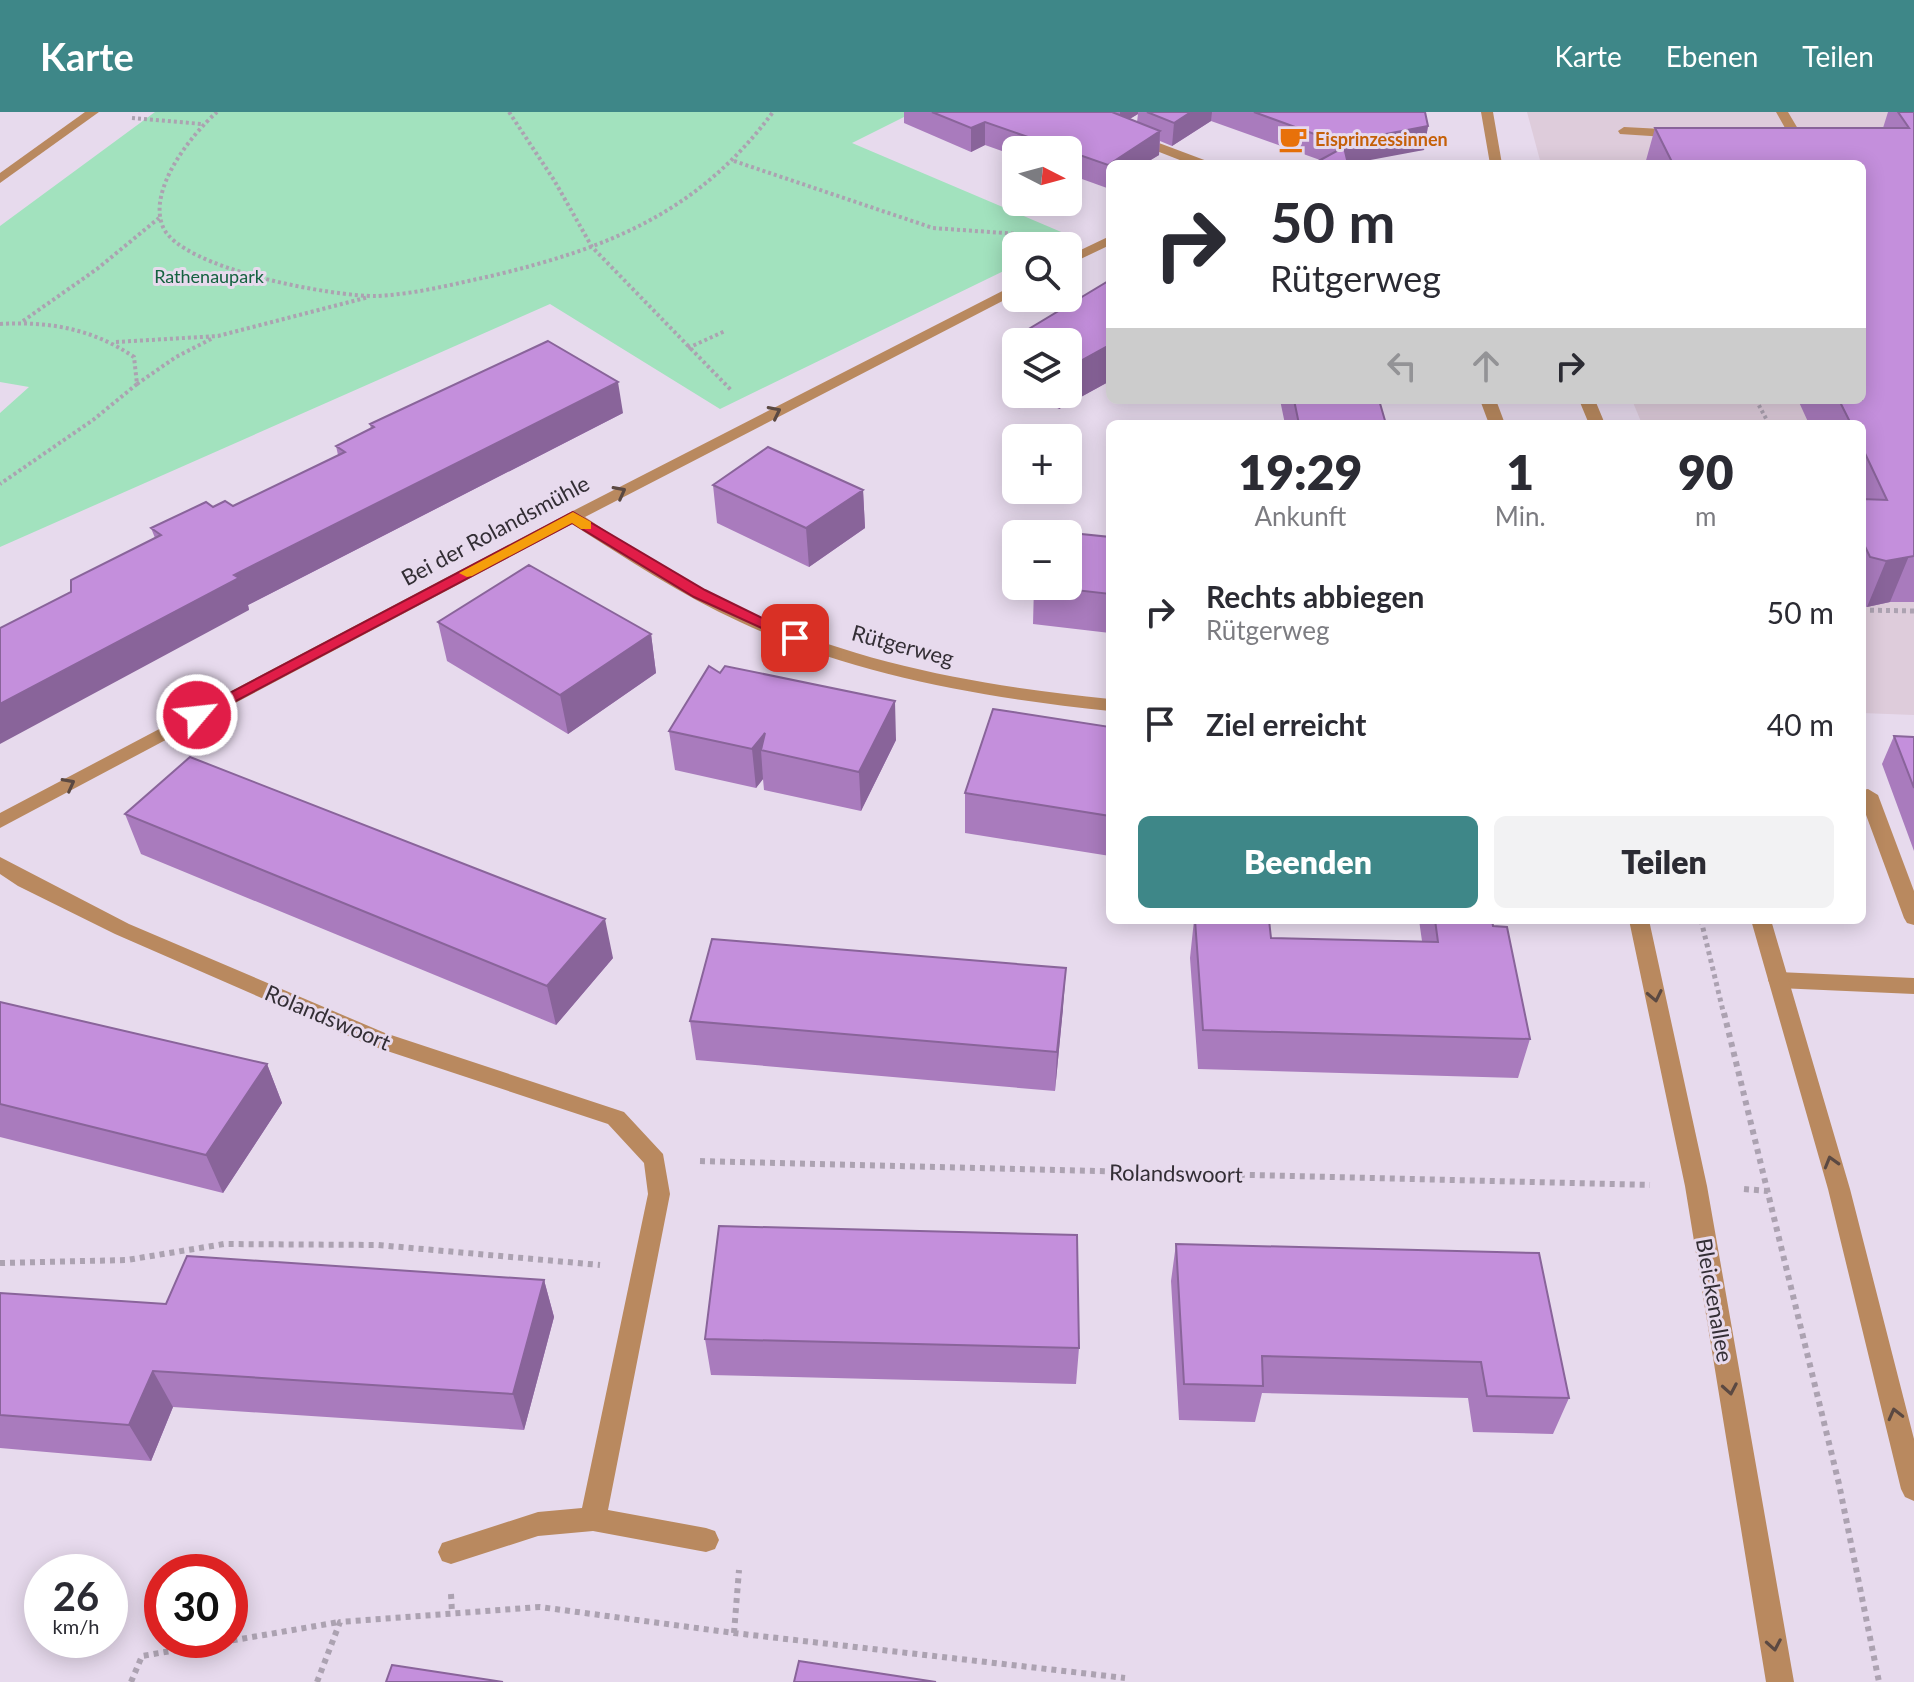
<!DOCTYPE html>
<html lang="de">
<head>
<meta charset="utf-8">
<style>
	body { margin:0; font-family:Lato,sans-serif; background:#f2f2f3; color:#2b2b33; height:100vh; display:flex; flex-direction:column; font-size:30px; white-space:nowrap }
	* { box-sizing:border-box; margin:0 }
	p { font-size:26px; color:#7c7c81 }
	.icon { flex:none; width:44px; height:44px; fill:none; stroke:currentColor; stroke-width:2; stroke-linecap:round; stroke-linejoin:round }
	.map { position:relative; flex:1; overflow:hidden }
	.side { position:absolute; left:1106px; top:308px; width:760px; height:504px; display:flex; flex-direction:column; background:#fff; border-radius:12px; box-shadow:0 4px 20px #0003 }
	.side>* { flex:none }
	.guide { position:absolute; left:1106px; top:48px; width:760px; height:244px; border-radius:12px; box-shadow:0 4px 20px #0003; background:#fff; color:#2b2b33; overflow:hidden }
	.needle { width:52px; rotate:96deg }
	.buttons { position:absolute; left:1002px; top:24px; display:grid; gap:16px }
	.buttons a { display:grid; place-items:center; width:80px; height:80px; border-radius:12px; background:#fff; box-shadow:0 4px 20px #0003; font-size:40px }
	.speed { position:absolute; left:24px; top:1442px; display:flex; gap:16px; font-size:40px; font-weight:700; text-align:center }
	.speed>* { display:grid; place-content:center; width:104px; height:104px; border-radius:50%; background:#fff; box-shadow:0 4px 20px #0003; line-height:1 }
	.speed small { font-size:20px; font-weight:400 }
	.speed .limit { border:12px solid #d22; background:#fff; color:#111 }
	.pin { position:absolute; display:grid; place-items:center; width:68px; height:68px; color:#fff; margin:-34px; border-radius:16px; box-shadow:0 4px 12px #0006 }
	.me { position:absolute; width:88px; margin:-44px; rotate:62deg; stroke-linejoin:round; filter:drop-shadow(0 0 6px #0008) }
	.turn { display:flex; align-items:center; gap:28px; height:168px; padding:0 32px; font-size:36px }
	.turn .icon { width:104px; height:104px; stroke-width:2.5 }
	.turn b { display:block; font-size:56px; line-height:68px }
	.lanes { display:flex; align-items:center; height:76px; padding:0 32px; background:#0003; justify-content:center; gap:40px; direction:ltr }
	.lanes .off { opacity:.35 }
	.eta { display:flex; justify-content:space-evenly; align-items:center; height:136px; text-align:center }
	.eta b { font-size:48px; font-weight:800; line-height:56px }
	.cta { display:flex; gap:16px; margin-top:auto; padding:16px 32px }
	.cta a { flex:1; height:92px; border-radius:12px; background:#3e8788; color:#fff; font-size:32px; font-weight:800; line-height:92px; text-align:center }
	.cta a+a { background:#f2f2f3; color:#2b2b33 }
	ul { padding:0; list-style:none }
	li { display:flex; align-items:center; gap:24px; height:112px; padding:0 32px }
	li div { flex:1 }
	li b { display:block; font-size:30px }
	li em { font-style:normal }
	header { display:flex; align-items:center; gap:48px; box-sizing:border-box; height:112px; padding:0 40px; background:#3e8788; color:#fff }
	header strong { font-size:38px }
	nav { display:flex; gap:44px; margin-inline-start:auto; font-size:28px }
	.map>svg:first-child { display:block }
	.medical { fill:#deccdb }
	.green { fill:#a2e2be }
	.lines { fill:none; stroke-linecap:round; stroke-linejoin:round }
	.path-far2 { stroke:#aca2b1; stroke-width:4; stroke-dasharray:3 3; stroke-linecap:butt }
	.path-far1 { stroke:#aca2b1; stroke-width:5; stroke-dasharray:4 4; stroke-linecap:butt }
	.path { stroke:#aca2b1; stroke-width:6; stroke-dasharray:5 5; stroke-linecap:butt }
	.service { fill:#b9895f; fill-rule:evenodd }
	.minor { fill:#b9895f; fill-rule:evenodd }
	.tertiary { fill:#b9895f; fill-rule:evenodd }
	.wall { fill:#a97bbd; fill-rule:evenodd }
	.shaded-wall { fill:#89649a }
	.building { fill:#c48fdc; stroke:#89649a; stroke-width:2 }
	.oneway { stroke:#5b4942 }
	.route { fill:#e11d48; stroke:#92132f; stroke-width:2 }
	.slow { fill:#f59e0b }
	.labels { text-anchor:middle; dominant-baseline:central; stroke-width:6; stroke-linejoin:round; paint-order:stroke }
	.far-food-label { font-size:18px; font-weight:bold; fill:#c56008; stroke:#e7daed; text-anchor:start }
	.far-park-label { font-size:18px; fill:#14613f; stroke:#e7daed }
	.street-label { font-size:22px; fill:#332e35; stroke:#e7daed }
</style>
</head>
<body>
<header>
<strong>Karte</strong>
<nav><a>Karte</a><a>Ebenen</a><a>Teilen</a></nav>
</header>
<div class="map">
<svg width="1914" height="1570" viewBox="0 0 1914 1570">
	<rect width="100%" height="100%" fill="#e7daed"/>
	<path class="medical" d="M1527,0H1914V603L1862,601V312H1642L1632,288H1862V52H1541Z"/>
	<path class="green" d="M155,0H914L852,31L1073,125L1055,134H1016V153L720,297L550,192L0,435V301L29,275L0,270V114Z"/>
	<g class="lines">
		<path class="path-far2" d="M217,0C191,23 147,78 163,115C181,157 334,185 377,184C416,182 454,172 491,164C609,136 699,100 773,0
			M509,0L554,68L592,135L732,279
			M132,6L202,12
			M734,49L933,116L1047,124
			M23,209L97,157L159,106
			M0,212C49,209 93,217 134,245L137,272L93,308L0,372
			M116,230L218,224L369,185
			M688,236L725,219
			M137,272L176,245L213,226
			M1756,288L1769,312"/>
		<path class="path-far1" d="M1862,498L1914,499
			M1701,808L1724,903"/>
		<path class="path" d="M1724,901L1839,1372L1879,1570
			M700,1049L1650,1073
			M1744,1077L1768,1079
			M0,1151L127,1148L224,1132L378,1133L600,1153
			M451,1482L452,1501
			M734,1521L739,1458
			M131,1570L142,1544L339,1510
			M317,1570L340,1510L540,1495L734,1521L1125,1566"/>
		<path class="service" d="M1776,0H1788L1804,27L1802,30L1781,29V23H1789Z
			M1624,15L1681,18L1687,22L1681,26L1620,22L1618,19Z
			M1868,677L1878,683L1914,779V813L1907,811L1904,806L1862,692V678Z
			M1778,860L1914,866V882L1778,876L1771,874L1768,868L1771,862Z"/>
		<path class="minor" d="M1481,0H1493L1502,52H1490Z
			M1135,22L1207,49L1208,52H1190L1131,29L1129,26Z
			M1110,124V133L1068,153V144Z
			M1016,172V182L585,405C639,441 694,477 754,503C866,554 989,575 1110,587V599C985,586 855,564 740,510C681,483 627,447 572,412L0,716V701L567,402Z
			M1480,288H1496L1505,312H1489Z
			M1579,288H1595L1605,312H1589Z
			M0,745L129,812L385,921L624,1000L663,1042L670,1082L608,1398L706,1416L715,1419L719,1428L715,1437L706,1440L593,1419L538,1424L451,1452L442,1449L438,1440L442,1431L538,1400L582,1396L648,1082L644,1051L608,1012L369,933L115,822L18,774L0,762Z
			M1629,808H1649L1707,1074L1794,1570H1766L1685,1074Z
			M1751,808H1771L1850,1077L1914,1327V1389L1905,1385L1901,1377L1828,1077Z"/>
		<path class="tertiary" d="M85,0H99L0,71V61Z"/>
	</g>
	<path class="wall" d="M904,0H1425L1428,14L1424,38L1320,48L1211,9L1172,34L1160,29L1159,43L1144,52H1110L1107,76L1068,62V38H1016V44L985,33L971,40L904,11ZM1138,2L1137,10L1129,7Z
		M1888,0H1914V490H1890L1867,495L1862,494V312H1809L1798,288H1862V52H1645L1655,16H1883Z
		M1110,168V269L1059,297L1032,282H1068V230H1016V273L1006,268L1007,230Z
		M1280,288H1379L1386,312H1285Z
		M623,301L248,493L249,498L71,480L155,426L151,416L213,395L233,394L338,343L336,334L371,317L370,312Z
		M713,373L863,378L865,416L809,455L717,411Z
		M1110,425V521L1033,512L1034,474Z
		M438,510L651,522L656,561L568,622L447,549Z
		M720,561L896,628L861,699L764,678L763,667L756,676L675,658L669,619Z
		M1110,615V744L965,721V681Z
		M1894,624L1914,625V739L1882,652Z
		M125,702L613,846L556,913L141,742Z
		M1194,808L1271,826L1422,829L1419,808H1492L1530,927L1518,966L1198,957L1190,846Z
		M0,890L267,952L282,991L223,1081L0,1025Z
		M1063,896L1055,979L696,948L690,909Z
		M1176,1132L1539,1141L1569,1286L1553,1322L1473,1320L1468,1286L1262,1281L1255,1310L1179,1308L1171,1169Z
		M544,1168L554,1205L524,1318L173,1295L151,1349L0,1336V1181L166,1192Z
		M705,1227L1079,1236L1076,1272L711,1263Z"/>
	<path class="shaded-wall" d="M1120,0H1138V2L1120,13Z
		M1191,0H1212L1211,9L1172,34L1174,11Z
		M985,10V33L971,40V16Z
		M1428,14L1424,38L1349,52H1336L1339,31Z
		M1160,19L1159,43L1144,52H1110V74L1107,76L1108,53Z
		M1110,233V269L1059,297L1060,282H1068V256Z
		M618,270L623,301L248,493L249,498L0,632V592L234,463Z
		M863,378L865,416L809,455L806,416Z
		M1909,444L1890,490L1867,495L1886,449Z
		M651,522L656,561L568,622L560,583Z
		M895,589L896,628L861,699L859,660Z
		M765,621L761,638L763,667L756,676L752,637Z
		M605,807L613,846L556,913L547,874Z
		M1066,856L1063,896L1055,979L1057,940Z
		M267,952L282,991L223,1081L206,1043Z
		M544,1168L554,1205L524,1318L513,1282Z
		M153,1259L173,1295L151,1349L129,1313Z"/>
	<path class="building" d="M932,0H1112L1160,19L1108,53L985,10L971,16Z
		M1147,0H1191L1174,11Z
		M1254,0H1425L1428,14L1339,31Z
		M1898,0H1914V444L1886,449L1870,445L1862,428V387L1887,388L1862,335V312H1851L1839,288H1862V52H1673L1655,16H1909Z
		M1344,35L1348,52H1313Z
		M1110,168V233L1108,234L1068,256V230H1016V235L1007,230Z
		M548,229L618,270L234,463L239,466L0,592V516L71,480V468L161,423L151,416L206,390L213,395L225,389L233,394L345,340L336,334L374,315L370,312Z
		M1294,288H1379L1386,312H1299Z
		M768,335L863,378L806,416L713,373Z
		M1052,419L1110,425V482L1040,474H1068V422H1051Z
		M529,453L651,522L560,583L438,510Z
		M709,554L720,561L725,554L895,589L859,660L761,638L765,621L752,637L669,619Z
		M993,597L1110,615V704L965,681Z
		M1894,624L1914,625V676Z
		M190,645L605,807L547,874L125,702Z
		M1195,808H1269L1271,826L1438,830L1435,808H1492L1493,814L1507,815L1530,927L1203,918Z
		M712,827L1066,856L1057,940L690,909Z
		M0,890L267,952L206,1043L0,992Z
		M719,1114L1077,1123L1079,1236L705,1227Z
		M1176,1132L1539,1141L1569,1286L1487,1284L1481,1250L1262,1244L1263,1274L1184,1272Z
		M187,1144L544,1168L513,1282L153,1259L129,1313L0,1303V1181L166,1192Z
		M799,1549L936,1570H794Z
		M392,1553L503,1570H386Z"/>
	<defs><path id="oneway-chevron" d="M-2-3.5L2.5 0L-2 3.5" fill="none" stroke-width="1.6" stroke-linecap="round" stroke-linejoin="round" transform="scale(2)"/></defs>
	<g class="oneway">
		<use href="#oneway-chevron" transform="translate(775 300) rotate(-27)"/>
		<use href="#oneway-chevron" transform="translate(620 380) rotate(-28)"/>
		<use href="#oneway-chevron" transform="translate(69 672) rotate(-28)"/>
		<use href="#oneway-chevron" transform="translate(1655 884) rotate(78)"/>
		<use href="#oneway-chevron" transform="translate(1831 1050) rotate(-106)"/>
		<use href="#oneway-chevron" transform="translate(1730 1277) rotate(80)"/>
		<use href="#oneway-chevron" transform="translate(1895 1302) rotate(-104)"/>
		<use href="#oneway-chevron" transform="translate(1774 1533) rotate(80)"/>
	</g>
	<path class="route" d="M573,400L705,478L803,526L795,531L790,529L694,485L572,411L202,607H191L188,603Z"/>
	<path class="slow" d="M573,400L591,410V417H581L572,411L472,464L467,465L459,461Z"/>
	<defs>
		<symbol id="cafe-bare" viewBox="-9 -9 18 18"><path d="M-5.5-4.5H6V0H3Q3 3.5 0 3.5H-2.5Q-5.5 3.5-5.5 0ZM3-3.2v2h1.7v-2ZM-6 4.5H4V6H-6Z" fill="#e8710a" stroke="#e7daed" stroke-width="2.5" paint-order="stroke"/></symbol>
	</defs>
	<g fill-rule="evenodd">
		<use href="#cafe-bare" x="1273" y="7" width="40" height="40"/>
	</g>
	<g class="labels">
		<g class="far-food-label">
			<text x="1315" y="27">Eisprinzessinnen</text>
		</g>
		<g class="far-park-label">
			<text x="209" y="164">Rathenaupark</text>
		</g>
		<g class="street-label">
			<text transform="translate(495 418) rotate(-28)">Bei der Rolandsmühle</text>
			<text transform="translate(903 533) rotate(15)">Rütgerweg</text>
			<text transform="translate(328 905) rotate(23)">Rolandswoort</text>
			<text transform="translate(1176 1061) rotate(1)">Rolandswoort</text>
			<text transform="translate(1715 1188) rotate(80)">Bleickenallee</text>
		</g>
	</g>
</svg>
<div class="buttons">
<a><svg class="needle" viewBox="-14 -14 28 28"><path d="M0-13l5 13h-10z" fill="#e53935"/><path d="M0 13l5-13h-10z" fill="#7c7c81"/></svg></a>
<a><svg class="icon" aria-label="search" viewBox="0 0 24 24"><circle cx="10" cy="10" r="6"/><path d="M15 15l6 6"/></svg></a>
<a><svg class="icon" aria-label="layers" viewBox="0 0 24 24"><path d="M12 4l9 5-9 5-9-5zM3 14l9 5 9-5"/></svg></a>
<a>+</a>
<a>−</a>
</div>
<div class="speed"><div>26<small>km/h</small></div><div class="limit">30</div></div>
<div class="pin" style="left:795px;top:526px;background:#d93025"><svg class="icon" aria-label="arrive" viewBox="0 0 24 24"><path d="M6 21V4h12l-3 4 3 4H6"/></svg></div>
<svg class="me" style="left:197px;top:603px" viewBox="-20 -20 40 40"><circle r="17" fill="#e11d48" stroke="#fff" stroke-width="3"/><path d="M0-11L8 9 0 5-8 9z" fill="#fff"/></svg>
<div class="guide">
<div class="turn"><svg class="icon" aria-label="right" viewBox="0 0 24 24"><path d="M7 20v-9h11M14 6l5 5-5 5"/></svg><div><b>50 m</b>Rütgerweg</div></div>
<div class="lanes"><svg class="icon off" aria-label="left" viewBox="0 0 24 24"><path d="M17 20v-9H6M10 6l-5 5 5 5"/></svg><svg class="icon off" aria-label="ahead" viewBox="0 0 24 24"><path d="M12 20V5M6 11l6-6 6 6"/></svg><svg class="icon" aria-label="right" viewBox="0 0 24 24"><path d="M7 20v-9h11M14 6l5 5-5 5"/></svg></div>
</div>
<section class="side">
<div class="eta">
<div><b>19:29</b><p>Ankunft</p></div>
<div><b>1</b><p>Min.</p></div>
<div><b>90</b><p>m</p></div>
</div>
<ul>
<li><svg class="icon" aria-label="right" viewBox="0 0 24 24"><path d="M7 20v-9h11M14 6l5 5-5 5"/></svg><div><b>Rechts abbiegen</b><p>Rütgerweg</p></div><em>50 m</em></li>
<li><svg class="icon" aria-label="arrive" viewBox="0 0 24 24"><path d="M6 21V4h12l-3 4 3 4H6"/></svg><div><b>Ziel erreicht</b></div><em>40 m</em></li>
</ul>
<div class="cta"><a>Beenden</a><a>Teilen</a></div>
</section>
</div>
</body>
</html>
